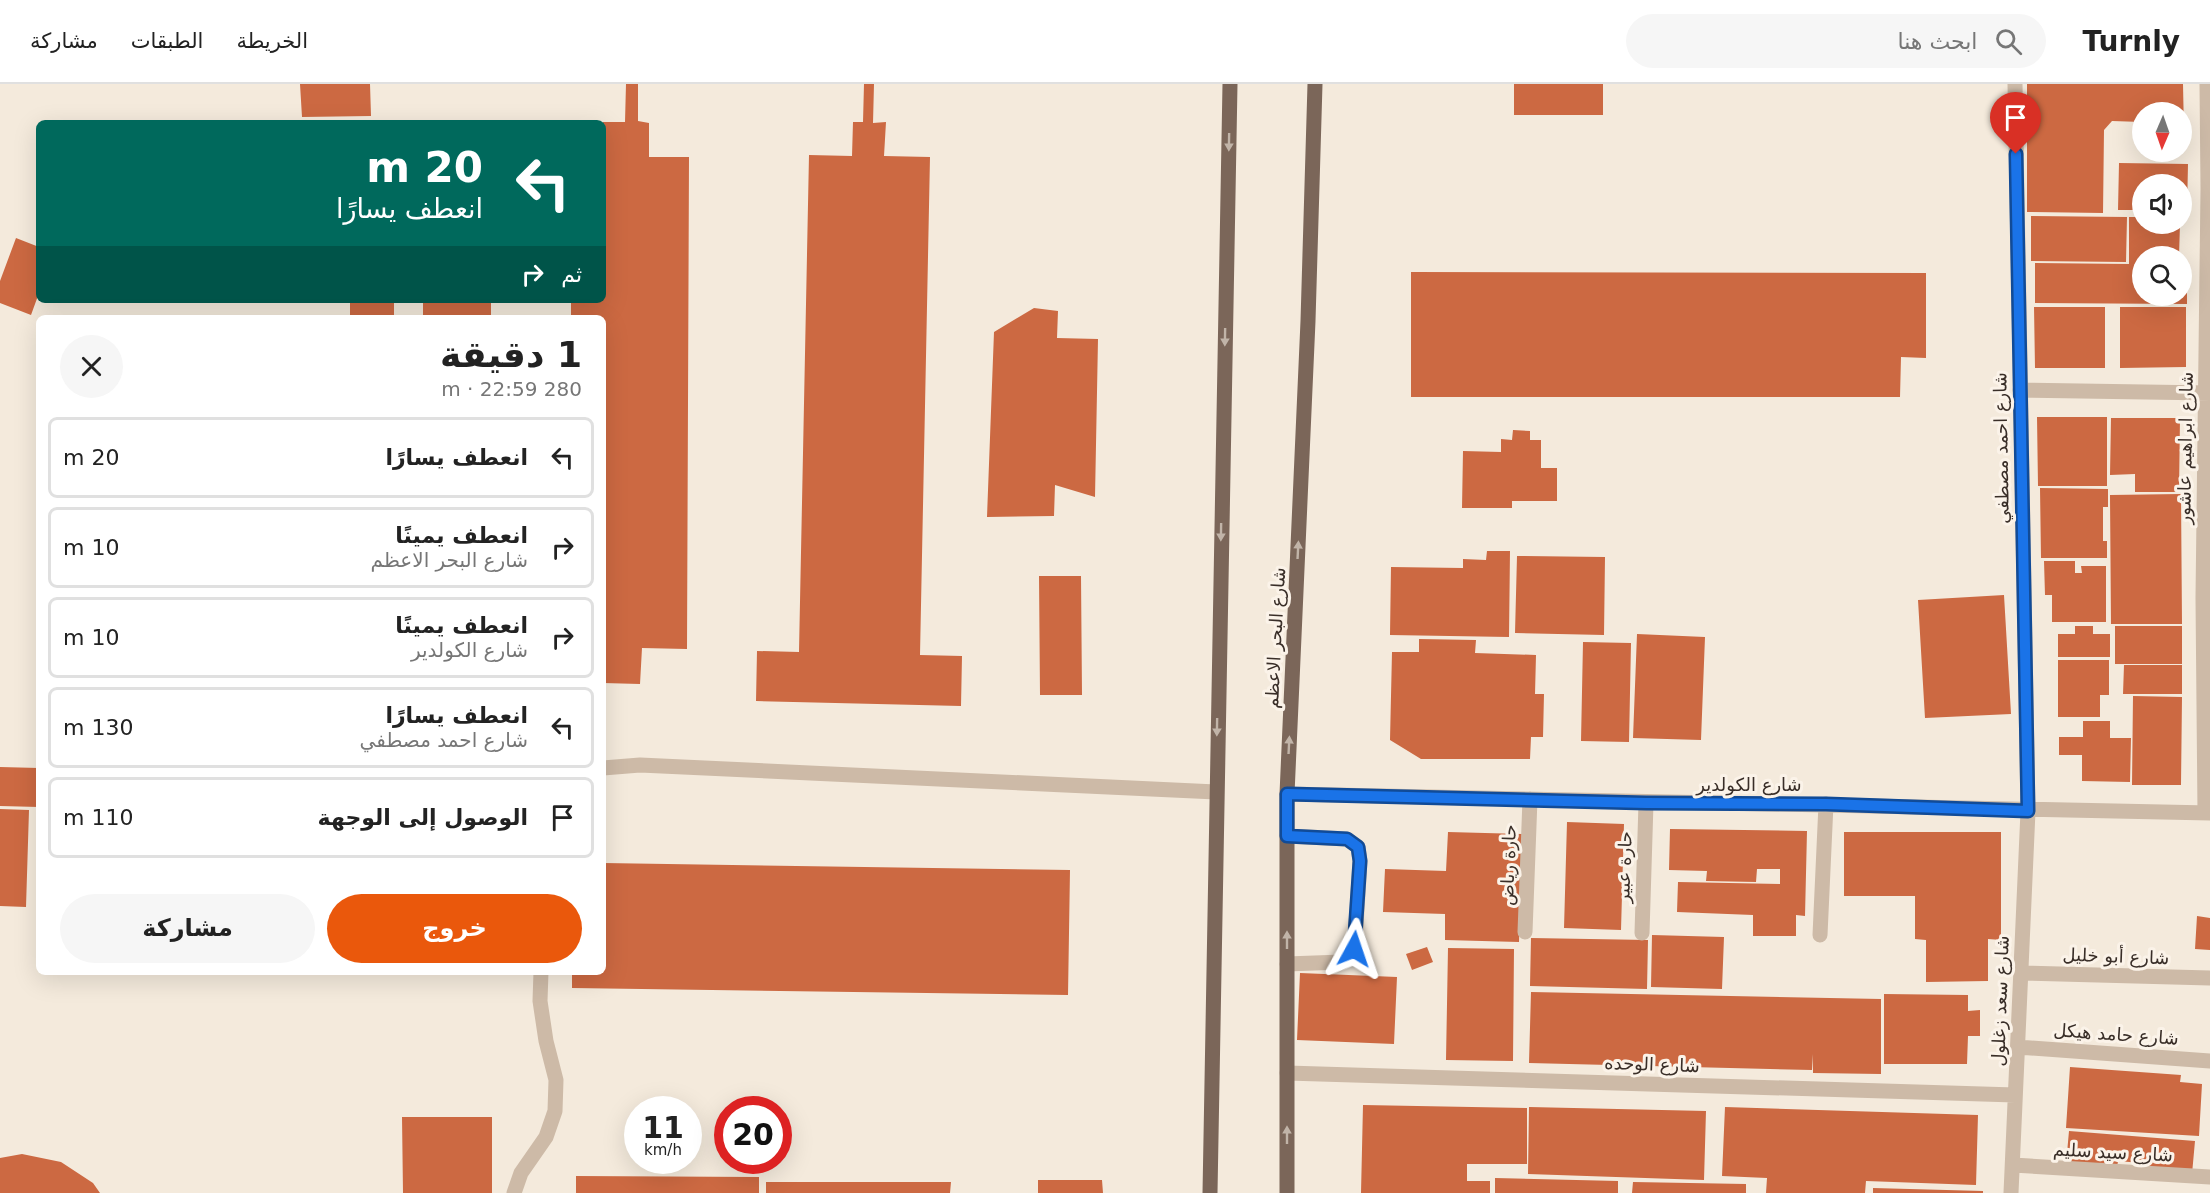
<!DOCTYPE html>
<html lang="ar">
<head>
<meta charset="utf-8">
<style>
	body { margin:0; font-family:"DejaVu Sans","Noto Naskh Arabic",sans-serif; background:#f6f6f6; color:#222; direction:rtl; height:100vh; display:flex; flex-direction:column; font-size:22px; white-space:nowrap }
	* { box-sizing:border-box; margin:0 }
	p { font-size:20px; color:#767676 }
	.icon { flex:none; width:33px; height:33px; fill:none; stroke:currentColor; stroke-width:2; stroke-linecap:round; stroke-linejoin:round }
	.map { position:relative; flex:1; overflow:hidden; direction:ltr }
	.panel { position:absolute; left:36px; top:231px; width:570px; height:660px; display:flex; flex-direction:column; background:#fff; border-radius:9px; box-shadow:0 6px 24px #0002; direction:rtl }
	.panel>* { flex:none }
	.guide { position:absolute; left:36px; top:36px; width:570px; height:183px; border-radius:9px; box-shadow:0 6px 24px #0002; direction:rtl; background:#00695c; color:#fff; overflow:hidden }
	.needle { width:39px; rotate:182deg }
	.tools { position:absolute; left:2132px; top:18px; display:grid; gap:12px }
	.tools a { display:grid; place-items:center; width:60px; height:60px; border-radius:50%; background:#fff; box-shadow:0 6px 24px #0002; font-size:30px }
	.speed { position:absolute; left:624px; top:1012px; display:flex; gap:12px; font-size:30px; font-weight:700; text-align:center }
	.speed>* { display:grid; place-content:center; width:78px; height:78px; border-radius:50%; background:#fff; box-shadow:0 6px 24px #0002; line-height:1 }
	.speed small { font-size:15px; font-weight:400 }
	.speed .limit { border:9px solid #d22; background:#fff; color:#111 }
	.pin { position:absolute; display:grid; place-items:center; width:51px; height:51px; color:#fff; margin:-62px -26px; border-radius:50% 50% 50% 0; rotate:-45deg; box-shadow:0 0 6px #0007 }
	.pin .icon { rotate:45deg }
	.me { position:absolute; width:66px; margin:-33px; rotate:5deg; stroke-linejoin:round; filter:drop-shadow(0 0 4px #0008) }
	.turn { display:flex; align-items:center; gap:21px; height:126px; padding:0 24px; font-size:27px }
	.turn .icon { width:78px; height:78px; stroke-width:2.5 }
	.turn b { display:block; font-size:42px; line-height:51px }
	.then { display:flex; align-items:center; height:57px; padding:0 24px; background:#0003; gap:12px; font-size:22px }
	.round { display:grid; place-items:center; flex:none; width:63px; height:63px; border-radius:32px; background:#f6f6f6 }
	.overview { display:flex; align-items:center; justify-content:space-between; height:102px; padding:0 24px }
	h1 { font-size:36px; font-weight:600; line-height:45px }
	.cta { display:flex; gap:12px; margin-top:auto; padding:12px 24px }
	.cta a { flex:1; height:69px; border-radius:36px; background:#ea580c; color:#fff; font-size:24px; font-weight:600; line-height:69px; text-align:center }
	.cta a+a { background:#f6f6f6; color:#222 }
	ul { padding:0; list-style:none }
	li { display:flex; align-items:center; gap:18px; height:81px; margin:0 12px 9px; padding:0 12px; border:3px solid #e0e0e0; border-radius:9px }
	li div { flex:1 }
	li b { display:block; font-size:22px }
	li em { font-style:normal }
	header { display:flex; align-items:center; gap:36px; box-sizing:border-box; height:84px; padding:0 30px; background:#fff; border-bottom:2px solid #e0e0e0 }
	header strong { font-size:28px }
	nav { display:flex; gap:33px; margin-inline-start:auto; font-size:21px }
	.search { width:420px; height:54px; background:#f6f6f6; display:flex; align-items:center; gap:15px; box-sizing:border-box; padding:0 21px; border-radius:33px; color:#767676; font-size:22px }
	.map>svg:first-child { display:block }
	.building { fill:#cc6942 }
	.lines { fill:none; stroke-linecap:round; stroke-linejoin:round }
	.service { stroke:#cdbaa7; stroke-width:15 }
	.minor { stroke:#cdbaa7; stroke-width:15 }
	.primary { stroke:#7b6659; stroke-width:15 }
	.oneway { fill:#c1b4a8 }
	.route-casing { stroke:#114b97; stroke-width:15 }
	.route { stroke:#1a73e8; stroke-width:10 }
	.labels { text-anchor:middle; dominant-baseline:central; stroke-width:6; stroke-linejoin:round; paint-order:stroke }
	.street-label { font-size:18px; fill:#392e28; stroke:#fbf3e9 }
</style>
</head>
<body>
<header>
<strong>Turnly</strong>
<div class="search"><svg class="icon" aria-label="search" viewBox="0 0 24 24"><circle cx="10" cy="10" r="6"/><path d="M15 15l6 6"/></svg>ابحث هنا</div>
<nav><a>الخريطة</a><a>الطبقات</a><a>مشاركة</a></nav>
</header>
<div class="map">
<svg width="2210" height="1109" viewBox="0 0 2210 1109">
	<rect width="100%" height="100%" fill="#f4eadc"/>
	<path class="building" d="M300,0H370L371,32L302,33Z
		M626,0H638V37L649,39V73H689L687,565L642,564L640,600L603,599V234H571V216H603V38H625Z
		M864,0H874L873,39L886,38L884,72L930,73L920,571L962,572L961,622L756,617L757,567L799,568L809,71L852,72L853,38H863Z
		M1514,0H1603V31H1514Z
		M2027,0H2183L2184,48H2181V28H2142V38L2112,37L2104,46L2103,129L2027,128Z
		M2119,79L2188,80L2187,127H2181V100H2142V126H2118Z
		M2031,132L2127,133L2126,178L2031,177Z
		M2129,133H2142V140H2180L2179,172H2142V212H2181V180H2187V220L2035,219V179L2129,180Z
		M16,154L39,163V209L31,231L0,219V197Z
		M1411,188L1926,189V274L1901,273L1900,313H1411Z
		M350,216H394V234H350Z
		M423,216H491V234H423Z
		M2034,223H2105V284H2035Z
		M2120,223H2186V283L2120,284Z
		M1034,224L1058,227L1057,254L1098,255L1095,413L1055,401L1054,432L987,433L994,248Z
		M2037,333H2107V402H2038Z
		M2111,334H2180L2179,408H2135V390L2110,391Z
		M1513,346L1530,347V356H1541V384H1557V417H1512V424H1462L1463,367L1501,368V355L1512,356Z
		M2040,404L2108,405V423H2103V457H2107V474H2041Z
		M2181,410L2182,540H2111L2110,411Z
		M1487,467H1510L1509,553L1390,551L1391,483L1463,484V475L1486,476Z
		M1517,472L1605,473L1604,551L1515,549Z
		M2044,477H2075V489H2082L2081,482H2106V538H2052V511H2045Z
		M1039,492H1081L1082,611H1040Z
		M2004,511L2011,630L1925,634L1918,516Z
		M2075,542H2093V550H2110V573H2058V550H2075Z
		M2115,542H2182V580H2115Z
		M1637,550L1705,553L1701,656L1633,654Z
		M1419,555L1476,556L1475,569L1536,571L1535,610H1544L1543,653H1531L1530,675H1421L1390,656L1392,568H1419Z
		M1583,558L1631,559L1629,658L1581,657Z
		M2058,576H2109V611H2100V633H2058Z
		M2124,581H2182V610H2123Z
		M2133,612L2182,613L2181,701H2132Z
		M2083,637H2110V654H2131L2130,698L2082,697V671H2059V653H2083Z
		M0,683L39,684V723L0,722Z
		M0,725L29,726L26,823L0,822Z
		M1567,738L1624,740L1621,846L1564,844Z
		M1670,745L1807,747L1805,832L1796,831V852H1753V831L1677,828L1678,798L1780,800V785H1757L1756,798L1706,797L1707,787L1669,786Z
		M1448,748L1522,750L1519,858L1445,856V830L1383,828L1385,785L1446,787Z
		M1844,748H2001V856L1988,855V897L1926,898V856L1915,855V812H1844Z
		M603,779L1070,786L1068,911L572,904V888H603Z
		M2197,832L2210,834V866L2195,865Z
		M1652,851L1724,853L1722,905L1651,903Z
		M1531,854L1648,856L1647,905L1530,902Z
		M1427,863L1433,878L1412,886L1406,870Z
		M1448,864L1514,865L1513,977L1446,976Z
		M1300,889L1397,893L1394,960L1297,956Z
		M1531,908L1881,915V990L1813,989V970L1812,986L1529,979Z
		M1884,910L1968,911V927L1980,926V952H1968L1967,980H1884Z
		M2070,983L2181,991L2180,998L2202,1000L2199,1052L2066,1044Z
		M1363,1021L1527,1024V1080H1467V1097H1490V1109H1361Z
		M1529,1023L1706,1027L1704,1096L1528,1090Z
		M1725,1023L1978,1031L1976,1101L1866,1097L1865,1109H1766L1767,1094L1722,1092Z
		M402,1033H492V1109H403Z
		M2069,1047L2195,1057L2192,1090L2144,1086L2141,1079L2118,1077L2117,1084L2066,1080Z
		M22,1070L61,1078L93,1099L100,1109H0V1074Z
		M576,1092L759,1093V1109H576Z
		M1495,1094L1618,1097V1109H1495Z
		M1038,1096H1102L1103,1109H1038Z
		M766,1098H951L950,1109H766Z
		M1633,1098L1746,1100V1109H1632Z
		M1873,1104L1983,1107V1109H1873Z"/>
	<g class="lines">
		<path class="service" d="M603,684L640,681L1216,708
			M1287,880L1342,878L1352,870L1355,858L1360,777L1358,763L1347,755L1287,752
			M514,1109L521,1089L546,1053L555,1027L556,996L546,957L540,917L541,888"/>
		<path class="minor" d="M2020,306L2210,309
			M1287,710L2210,729
			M2205,729L2203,514L2208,105L2207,0
			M1525,848L1530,715
			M1642,849L1646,719
			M1820,851L1826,720
			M2021,889L2210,894
			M2018,963L2210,977
			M1287,989L2015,1011
			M2013,1081L2210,1093
			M2011,1109L2028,727L2015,0"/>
		<path class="primary" d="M1210,1109L1230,0
			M1287,1109V710L1308,237L1315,0"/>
	</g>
	<defs><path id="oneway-solid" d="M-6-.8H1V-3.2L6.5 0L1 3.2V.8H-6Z" transform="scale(1.5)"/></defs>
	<g class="oneway">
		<use href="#oneway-solid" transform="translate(1229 58) rotate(91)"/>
		<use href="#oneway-solid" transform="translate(1225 253) rotate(91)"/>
		<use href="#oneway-solid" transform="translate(1221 448) rotate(91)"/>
		<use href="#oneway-solid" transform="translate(1298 466) rotate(-87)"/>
		<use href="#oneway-solid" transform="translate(1217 643) rotate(91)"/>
		<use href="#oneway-solid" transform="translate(1289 661) rotate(-87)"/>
		<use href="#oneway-solid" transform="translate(1287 856) rotate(-90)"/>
		<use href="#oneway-solid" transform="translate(1287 1051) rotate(-90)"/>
	</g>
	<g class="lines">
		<defs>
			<path id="route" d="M1354,865L1360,777L1358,763L1347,755L1287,752V710L1646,719L1826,720L2028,727L2016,70"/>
		</defs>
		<use href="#route" class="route-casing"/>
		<use href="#route" class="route"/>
	</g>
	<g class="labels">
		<g class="street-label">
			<text transform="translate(2001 364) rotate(-91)">شارع احمد مصطفي</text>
			<text transform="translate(2185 364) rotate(-89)">شارع ابراهيم عاشور</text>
			<text transform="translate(1275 554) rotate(-87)">شارع البحر الاعظم</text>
			<text x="1749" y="700">شارع الكولدير</text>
			<text transform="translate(1508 781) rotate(-88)">حارة رياض</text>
			<text transform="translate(1624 783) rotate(-88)">حارة عبير</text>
			<text transform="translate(2116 872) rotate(2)">شارع أبو خليل</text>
			<text transform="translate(2000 917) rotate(-88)">شارع سعد زغلول</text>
			<text transform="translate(2116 950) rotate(4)">شارع حامد هيكل</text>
			<text transform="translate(1652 980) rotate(2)">شارع الوحده</text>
			<text transform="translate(2113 1068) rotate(3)">شارع سيد سليم</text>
		</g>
	</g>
</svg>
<div class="tools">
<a><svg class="needle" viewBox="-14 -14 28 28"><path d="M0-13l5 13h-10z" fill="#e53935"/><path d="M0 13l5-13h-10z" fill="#767676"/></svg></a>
<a><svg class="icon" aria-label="sound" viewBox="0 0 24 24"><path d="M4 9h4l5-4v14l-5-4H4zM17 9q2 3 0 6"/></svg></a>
<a><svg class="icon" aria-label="search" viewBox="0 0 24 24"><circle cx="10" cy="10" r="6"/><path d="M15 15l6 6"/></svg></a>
</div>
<div class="speed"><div>11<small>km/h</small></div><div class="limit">20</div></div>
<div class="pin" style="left:2016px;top:70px;background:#d93025"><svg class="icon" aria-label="arrive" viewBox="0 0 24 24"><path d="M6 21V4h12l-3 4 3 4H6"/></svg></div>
<svg class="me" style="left:1354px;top:865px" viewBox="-20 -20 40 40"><path d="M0-17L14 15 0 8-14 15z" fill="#1a73e8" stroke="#fff" stroke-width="4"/></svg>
<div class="guide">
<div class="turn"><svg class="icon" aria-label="left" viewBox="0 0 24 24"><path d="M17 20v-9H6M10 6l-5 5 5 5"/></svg><div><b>20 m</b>انعطف يسارًا</div></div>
<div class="then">ثم<svg class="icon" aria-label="right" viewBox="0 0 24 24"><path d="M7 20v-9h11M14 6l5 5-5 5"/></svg></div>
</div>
<section class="panel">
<div class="overview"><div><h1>1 دقيقة</h1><p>280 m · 22:59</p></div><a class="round"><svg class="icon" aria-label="close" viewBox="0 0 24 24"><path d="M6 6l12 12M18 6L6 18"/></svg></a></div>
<ul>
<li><svg class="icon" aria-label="left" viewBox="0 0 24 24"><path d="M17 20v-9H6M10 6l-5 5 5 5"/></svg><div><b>انعطف يسارًا</b></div><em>20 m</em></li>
<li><svg class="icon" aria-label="right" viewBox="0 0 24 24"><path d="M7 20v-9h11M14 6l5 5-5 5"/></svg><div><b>انعطف يمينًا</b><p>شارع البحر الاعظم</p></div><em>10 m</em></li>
<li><svg class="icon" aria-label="right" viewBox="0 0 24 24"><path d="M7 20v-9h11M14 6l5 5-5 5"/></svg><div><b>انعطف يمينًا</b><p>شارع الكولدير</p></div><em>10 m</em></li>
<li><svg class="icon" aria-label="left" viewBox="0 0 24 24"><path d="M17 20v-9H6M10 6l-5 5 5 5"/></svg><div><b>انعطف يسارًا</b><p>شارع احمد مصطفي</p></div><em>130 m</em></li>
<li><svg class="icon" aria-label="arrive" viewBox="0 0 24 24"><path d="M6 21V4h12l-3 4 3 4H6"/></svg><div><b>الوصول إلى الوجهة</b></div><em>110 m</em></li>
</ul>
<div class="cta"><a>خروج</a><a>مشاركة</a></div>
</section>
</div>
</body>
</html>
